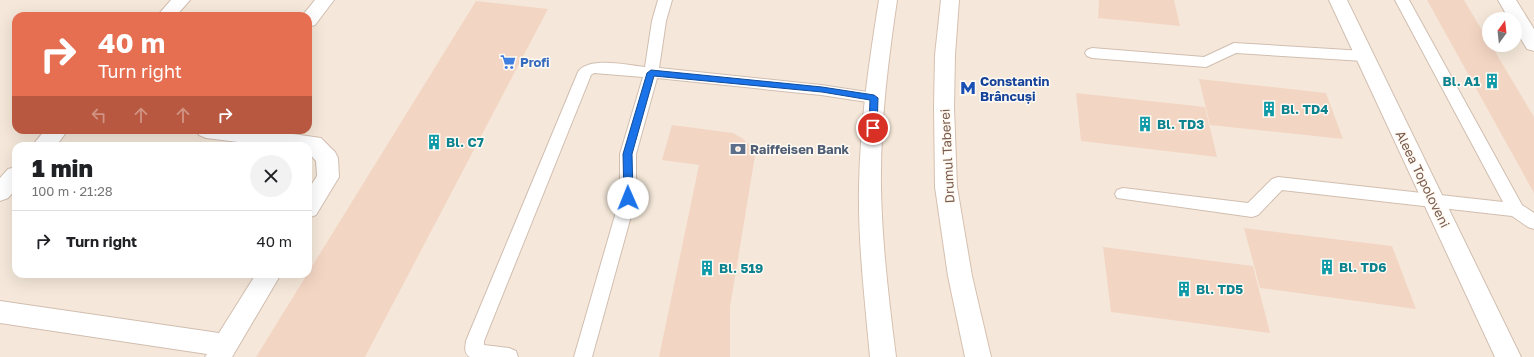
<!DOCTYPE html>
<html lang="en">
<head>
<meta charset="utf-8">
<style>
	body { margin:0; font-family:"Golos Text",sans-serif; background:#f2f2f2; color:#202124; height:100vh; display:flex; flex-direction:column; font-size:15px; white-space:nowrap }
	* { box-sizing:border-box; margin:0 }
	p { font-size:13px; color:#757577 }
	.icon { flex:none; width:22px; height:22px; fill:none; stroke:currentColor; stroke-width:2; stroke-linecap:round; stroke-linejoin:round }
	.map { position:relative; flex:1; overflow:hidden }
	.details { position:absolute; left:12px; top:142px; width:300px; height:136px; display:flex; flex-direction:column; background:#fff; border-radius:12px; box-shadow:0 4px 16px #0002 }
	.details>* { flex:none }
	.banner { position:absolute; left:12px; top:12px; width:300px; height:122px; border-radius:12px; box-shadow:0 4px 16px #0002; background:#e76f51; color:#fff; overflow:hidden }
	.needle { width:26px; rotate:15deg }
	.controls { position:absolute; left:1482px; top:12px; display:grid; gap:8px }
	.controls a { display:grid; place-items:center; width:40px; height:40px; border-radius:50%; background:#fff; box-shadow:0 4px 16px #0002; font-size:20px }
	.pin { position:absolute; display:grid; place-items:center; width:34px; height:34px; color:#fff; margin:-17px; border:2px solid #fff; border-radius:50%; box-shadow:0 1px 4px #0007 }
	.me { position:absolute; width:44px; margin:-22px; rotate:359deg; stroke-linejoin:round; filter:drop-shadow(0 0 3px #0008) }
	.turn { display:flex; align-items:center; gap:14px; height:84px; padding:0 20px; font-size:18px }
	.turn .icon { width:52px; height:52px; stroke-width:2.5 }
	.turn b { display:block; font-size:28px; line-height:34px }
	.lanes { display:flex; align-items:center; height:38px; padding:0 20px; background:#0003; justify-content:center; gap:20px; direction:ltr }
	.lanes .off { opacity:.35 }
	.round { display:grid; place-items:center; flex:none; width:42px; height:42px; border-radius:21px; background:#f2f2f2 }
	.summary { display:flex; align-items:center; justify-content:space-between; height:68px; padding:0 20px }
	h1 { font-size:24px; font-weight:800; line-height:30px }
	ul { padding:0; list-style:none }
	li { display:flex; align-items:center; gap:12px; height:60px; padding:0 20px; border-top:1px solid #e0e0e0 }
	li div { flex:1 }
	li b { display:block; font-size:15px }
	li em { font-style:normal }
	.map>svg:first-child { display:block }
	.residential { fill:#f5e8da; fill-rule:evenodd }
	.building { fill:#f3d5c3 }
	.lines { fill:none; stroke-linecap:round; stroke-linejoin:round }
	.service-casing { stroke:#d1beb0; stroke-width:2 }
	.minor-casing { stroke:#d1beb0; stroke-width:2 }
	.secondary-casing { stroke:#d6c0b0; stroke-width:2 }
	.service { fill:#fff; fill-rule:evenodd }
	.minor { fill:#fff; fill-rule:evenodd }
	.secondary { fill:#fff; fill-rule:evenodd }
	.route { fill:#1a73e8; stroke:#114b97 }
	.labels { text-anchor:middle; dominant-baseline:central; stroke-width:3; stroke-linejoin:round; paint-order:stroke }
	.shop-label { font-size:13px; font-weight:bold; fill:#366cbe; stroke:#fffaf3; text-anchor:start }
	.transit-label { font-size:13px; font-weight:bold; fill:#164399; stroke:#fffaf3; text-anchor:start }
	.culture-label { font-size:13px; font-weight:bold; fill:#0d838f; stroke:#fffaf3; text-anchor:start }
	.service-label { font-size:13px; font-weight:bold; fill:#4e5e75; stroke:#fffaf3; text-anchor:start }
	.street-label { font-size:13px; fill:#7a5c4d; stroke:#fffaf3 }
</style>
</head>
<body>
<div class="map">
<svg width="1534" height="357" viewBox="0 0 1534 357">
	<rect width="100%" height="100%" fill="#fdf6ec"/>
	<path class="residential" d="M0,0H1534V357H0ZM16,16H308V130H16ZM1489,19H1515V45H1489ZM16,146H308V274H16Z"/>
	<path class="building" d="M1099,0H1174L1180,26L1098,18Z
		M1427,0H1464L1489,42V45H1491L1534,117V193Z
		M476,1L548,9L365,357H256Z
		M1199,79L1326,93L1343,139L1210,125Z
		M1076,93L1205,107L1217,157L1081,141Z
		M672,125L733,133L742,138L750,145L755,156L730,307V357H659L699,165L662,160Z
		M1244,228L1392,246L1416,309L1260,288Z
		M1103,247L1253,266L1270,333L1111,312Z"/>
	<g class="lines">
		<defs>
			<path id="service" d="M658,0H672L666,21L659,68L821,85L874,93L879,94L881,98L879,102L874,103L821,95L657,78L636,154V198L592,357H574L620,198V154L643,77L594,73L591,75L484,341V345L509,348L516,351L518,357H470C464,353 465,348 466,341L578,72C588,56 628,65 645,67L652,21Z
				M1395,0H1409L1522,205L1534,213V229L1528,227L1512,216L1282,190L1258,215L1252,217L1117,198L1115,194L1117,190L1123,188L1248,203L1272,179L1278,177L1503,202Z
				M1234,43L1364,51L1369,53L1371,56L1369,59L1364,61L1236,53L1206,67L1092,58L1087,56L1085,53L1087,50L1092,48L1204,57Z"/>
			<path id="minor" d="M171,0H190L176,16H157Z
				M315,0H334L315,25L308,27V16H302Z
				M1329,0H1347L1521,357H1495Z
				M1498,0H1516L1534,29V51L1527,49L1515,29V19H1509Z
				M45,130H68L56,146H32Z
				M196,130H265L321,138L335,152L338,158L339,177L316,215L308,218V190L317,176L316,161L308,152V146H269L206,138L199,135Z
				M16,167V189L8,198L0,201V178L8,169Z
				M256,274H281L232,357H205L207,354L0,323V301L219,333Z"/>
			<path id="secondary" d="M879,0H897C888,62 880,125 881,188C882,244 889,301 896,357H870C865,301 858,244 859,187C860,124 869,62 879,0Z
				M941,0H959L955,55L954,107L957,187L972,276L991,357H965L948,276L935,187L934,107L935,55Z"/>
		</defs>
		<use href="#service" class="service-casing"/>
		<use href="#minor" class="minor-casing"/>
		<use href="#secondary" class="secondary-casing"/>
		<use href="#service" class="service"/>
		<use href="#minor" class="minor"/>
		<use href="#secondary" class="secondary"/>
	</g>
	<path class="route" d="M651,70L822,87L874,95L878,98L877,128L873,131L869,128L870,100L822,92L654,76L632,154L633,198L628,201L624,198L623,154L647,73Z"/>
	<defs>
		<symbol id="supermarket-bare" viewBox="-9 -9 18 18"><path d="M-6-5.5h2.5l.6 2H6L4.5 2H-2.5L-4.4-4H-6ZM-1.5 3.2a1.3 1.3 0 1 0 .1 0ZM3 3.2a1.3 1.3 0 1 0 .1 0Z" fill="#3f7fe0" stroke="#fffaf3" stroke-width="2.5" paint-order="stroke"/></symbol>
		<symbol id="building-bare" viewBox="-9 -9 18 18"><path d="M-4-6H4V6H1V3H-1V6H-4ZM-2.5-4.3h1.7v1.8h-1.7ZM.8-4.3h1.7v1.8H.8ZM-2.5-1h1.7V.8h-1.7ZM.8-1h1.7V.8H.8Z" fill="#0f9aa8" stroke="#fffaf3" stroke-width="2.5" paint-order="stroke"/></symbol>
		<symbol id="metro-bare" viewBox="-9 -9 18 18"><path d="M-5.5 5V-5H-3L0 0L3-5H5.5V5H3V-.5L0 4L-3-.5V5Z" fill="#1a4fb4" stroke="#fffaf3" stroke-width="2.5" paint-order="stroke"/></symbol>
		<symbol id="bank-bare" viewBox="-9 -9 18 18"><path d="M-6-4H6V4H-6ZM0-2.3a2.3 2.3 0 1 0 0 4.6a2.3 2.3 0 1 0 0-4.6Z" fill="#5c6f8a" stroke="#fffaf3" stroke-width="2.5" paint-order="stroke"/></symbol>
	</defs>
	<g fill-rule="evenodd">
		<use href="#supermarket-bare" x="497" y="51" width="22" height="22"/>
		<use href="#building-bare" x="1481" y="70" width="22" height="22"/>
		<use href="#metro-bare" x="957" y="77" width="22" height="22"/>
		<use href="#building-bare" x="1258" y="98" width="22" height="22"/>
		<use href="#building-bare" x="1134" y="113" width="22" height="22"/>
		<use href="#building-bare" x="423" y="131" width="22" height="22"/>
		<use href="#bank-bare" x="727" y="138" width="22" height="22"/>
		<use href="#building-bare" x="1316" y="256" width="22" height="22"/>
		<use href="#building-bare" x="696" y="257" width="22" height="22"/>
		<use href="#building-bare" x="1173" y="278" width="22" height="22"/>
	</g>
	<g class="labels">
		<g class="shop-label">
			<text x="520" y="62">Profi</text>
		</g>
		<g class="transit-label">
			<text x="980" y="81">Constantin<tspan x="980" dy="15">Brâncuși</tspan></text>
		</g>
		<g class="culture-label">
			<text x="1480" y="81" text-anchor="end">Bl. A1</text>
			<text x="1281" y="109">Bl. TD4</text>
			<text x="1157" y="124">Bl. TD3</text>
			<text x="446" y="142">Bl. C7</text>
			<text x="1339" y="267">Bl. TD6</text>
			<text x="719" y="268">Bl. 519</text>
			<text x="1196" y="289">Bl. TD5</text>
		</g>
		<g class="service-label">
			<text x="750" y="149">Raiffeisen Bank</text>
		</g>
		<g class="street-label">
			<text transform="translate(947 156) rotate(-93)">Drumul Taberei</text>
			<text transform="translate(1423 179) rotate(64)">Aleea Topoloveni</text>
		</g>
	</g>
</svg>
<div class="controls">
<a><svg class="needle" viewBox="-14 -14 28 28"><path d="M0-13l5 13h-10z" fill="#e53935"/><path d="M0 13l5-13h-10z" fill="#757577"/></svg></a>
</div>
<div class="pin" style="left:873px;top:128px;background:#d93025"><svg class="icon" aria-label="arrive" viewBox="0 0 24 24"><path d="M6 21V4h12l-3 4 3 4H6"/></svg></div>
<svg class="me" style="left:628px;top:198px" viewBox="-20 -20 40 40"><circle r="19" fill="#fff"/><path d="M0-13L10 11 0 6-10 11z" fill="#1a73e8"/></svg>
<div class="banner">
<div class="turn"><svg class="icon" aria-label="right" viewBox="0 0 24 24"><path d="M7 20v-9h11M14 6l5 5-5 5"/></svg><div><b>40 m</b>Turn right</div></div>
<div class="lanes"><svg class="icon off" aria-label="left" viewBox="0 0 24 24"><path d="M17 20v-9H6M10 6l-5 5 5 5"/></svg><svg class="icon off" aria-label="ahead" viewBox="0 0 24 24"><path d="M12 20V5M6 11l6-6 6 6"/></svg><svg class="icon off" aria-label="ahead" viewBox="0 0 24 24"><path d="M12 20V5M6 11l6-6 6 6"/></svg><svg class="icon" aria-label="right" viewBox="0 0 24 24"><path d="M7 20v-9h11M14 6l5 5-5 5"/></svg></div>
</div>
<section class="details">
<div class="summary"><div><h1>1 min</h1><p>100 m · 21:28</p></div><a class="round"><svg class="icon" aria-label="close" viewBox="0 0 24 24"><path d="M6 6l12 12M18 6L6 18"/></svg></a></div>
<ul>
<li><svg class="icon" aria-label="right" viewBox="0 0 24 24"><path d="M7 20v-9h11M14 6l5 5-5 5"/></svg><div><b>Turn right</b></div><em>40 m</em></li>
</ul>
</section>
</div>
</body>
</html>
